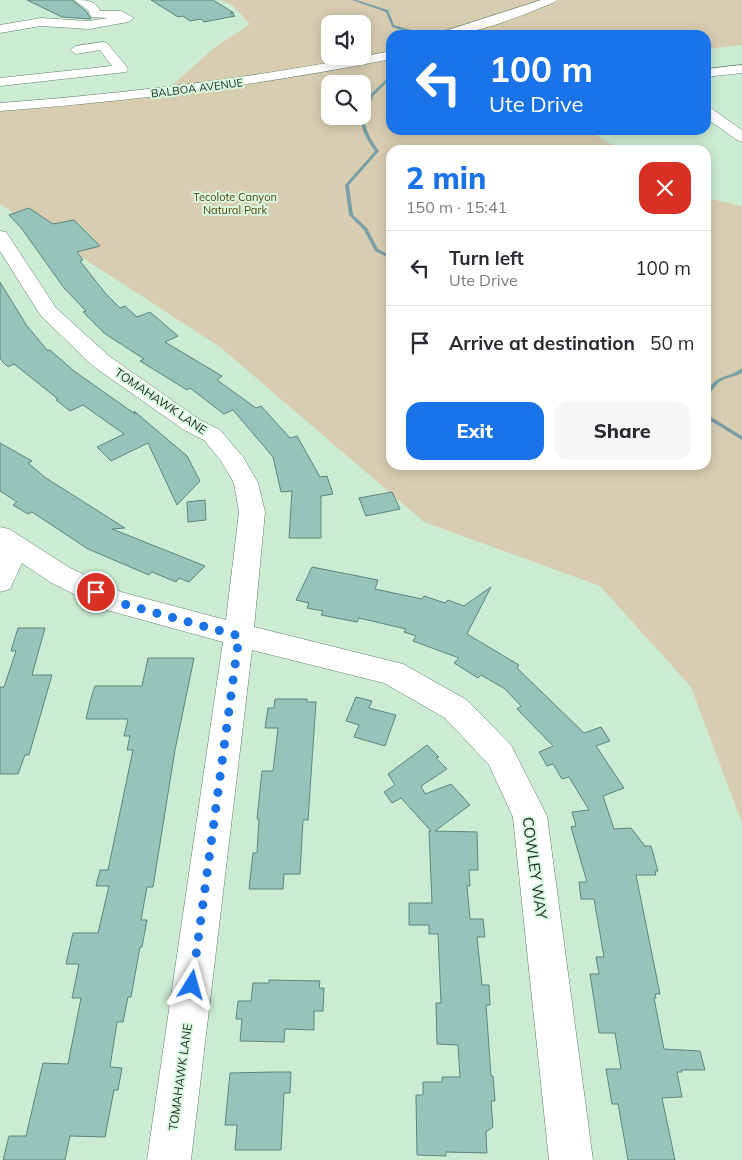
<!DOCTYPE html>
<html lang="en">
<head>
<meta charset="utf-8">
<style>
	body { margin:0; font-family:Mulish,sans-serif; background:#f7f7f7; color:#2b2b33; height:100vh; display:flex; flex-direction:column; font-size:19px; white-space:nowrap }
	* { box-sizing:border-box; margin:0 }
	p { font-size:16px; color:#7c7c81 }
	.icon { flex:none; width:28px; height:28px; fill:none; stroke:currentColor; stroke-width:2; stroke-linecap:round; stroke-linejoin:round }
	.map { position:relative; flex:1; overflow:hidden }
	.sheet { position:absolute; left:386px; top:145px; width:325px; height:325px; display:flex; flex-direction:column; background:#fff; border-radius:15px; box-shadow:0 2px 12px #0003 }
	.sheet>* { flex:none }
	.banner { position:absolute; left:386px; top:30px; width:325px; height:105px; border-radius:15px; box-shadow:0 2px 12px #0003; background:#1a73e8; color:#fff; overflow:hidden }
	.buttons { position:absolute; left:321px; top:15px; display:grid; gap:10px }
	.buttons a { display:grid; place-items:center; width:50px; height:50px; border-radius:10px; background:#fff; box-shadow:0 2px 12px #0003; font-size:25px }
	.pin { position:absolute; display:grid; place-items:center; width:42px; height:42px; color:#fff; margin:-21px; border:2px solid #fff; border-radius:50%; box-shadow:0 1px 5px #0007 }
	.me { position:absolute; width:55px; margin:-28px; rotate:8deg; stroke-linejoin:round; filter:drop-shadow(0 0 4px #0008) }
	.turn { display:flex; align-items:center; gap:18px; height:105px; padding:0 20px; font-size:22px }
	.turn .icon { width:65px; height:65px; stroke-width:2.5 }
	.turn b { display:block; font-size:35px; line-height:42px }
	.round { display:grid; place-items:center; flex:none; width:52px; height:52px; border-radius:15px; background:#f7f7f7 }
	.summary { display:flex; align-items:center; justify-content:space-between; height:85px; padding:0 20px }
	h1 { font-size:30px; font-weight:800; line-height:38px; color:#1a73e8 }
	.primary-button { display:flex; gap:10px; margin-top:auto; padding:10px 20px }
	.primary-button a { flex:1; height:58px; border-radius:15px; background:#1a73e8; color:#fff; font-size:20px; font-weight:800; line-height:58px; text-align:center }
	.primary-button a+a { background:#f7f7f7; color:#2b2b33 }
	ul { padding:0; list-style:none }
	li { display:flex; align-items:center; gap:15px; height:75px; padding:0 20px; border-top:1px solid #e1e1e2 }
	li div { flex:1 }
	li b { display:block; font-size:19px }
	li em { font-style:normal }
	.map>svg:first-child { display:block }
	.green { fill:#d8cdb0; fill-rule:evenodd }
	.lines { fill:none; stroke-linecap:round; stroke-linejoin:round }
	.stream { fill:#79a0a9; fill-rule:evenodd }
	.building { fill:#96c3ba; stroke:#5c8780 }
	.minor-casing { stroke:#628069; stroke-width:1 }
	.major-casing { stroke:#628069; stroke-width:1 }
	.minor { fill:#fff; fill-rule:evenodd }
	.major { fill:#fff; fill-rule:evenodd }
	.route { stroke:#1a73e8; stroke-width:9; stroke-dasharray:0 16.2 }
	.labels { text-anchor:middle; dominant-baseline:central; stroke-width:4; stroke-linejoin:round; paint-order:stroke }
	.far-street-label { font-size:11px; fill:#233026; stroke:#d8f9df }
	.far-park-label { font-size:11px; fill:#56440c; stroke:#d8f9df }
	.street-label { font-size:12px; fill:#233026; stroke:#d8f9df }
	.near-street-label { font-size:15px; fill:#233026; stroke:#d8f9df }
</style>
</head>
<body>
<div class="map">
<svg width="742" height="1160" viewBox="0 0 742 1160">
	<rect width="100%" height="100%" fill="#cbecd2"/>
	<path class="green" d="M220,0H742V45L706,49V35H391V130H589L620,150H391V465H706V198L742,206V823L691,687L600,586L424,522L220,347L0,204V110L160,96L214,48L250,24L232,5ZM330,24H362V56H330ZM330,84H362V116H330Z"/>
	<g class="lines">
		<path class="stream" d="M352,0H356L388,10L394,25L414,31L416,35H414L412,33L392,27L386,12Z
			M390,76H391V78L373,96L371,103L362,109V106L368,102L370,95Z
			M362,115L364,116C365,130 371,140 379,151L349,185L353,215L367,228L378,249L391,256V259L375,251L364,230L349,215L345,185L375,151C367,140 361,130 360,116H362Z
			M740,369H742V373C735,377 727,377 721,381C714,385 712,393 706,397C706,392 708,390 711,386C718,375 731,377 740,369Z
			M706,414L742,436V440L706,418Z"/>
	</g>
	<path class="building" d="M27,0H72L86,11L91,19L62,17Z
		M151,0H213L234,13H230L235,16L204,22L201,19L190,21L183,16L178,17Z
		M29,208L53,224L74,220L100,246L77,252L83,260L80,261L106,294L120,308L125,306L137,317L150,312L178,336L165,342L222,376L217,380L256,408L261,406L290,438L297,436L320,477L327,476L333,494L321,496V538H289L292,491L281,492L273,457L233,410L224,414L190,388L187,390L140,361L144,359L104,333L83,312L86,311L64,288L22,229L9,215Z
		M0,282L27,326L47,350H50L74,371L135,414L134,411L187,456L200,481L177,505L148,443L111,461L97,447L124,434L83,405L70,411L56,400L58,399L14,364L8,367L0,359Z
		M0,443L32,461L28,463L46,478L125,528L112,529L205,566L189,582L179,578L176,582L152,572L149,575L88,549L32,512L28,514L13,505L17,502L0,491Z
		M392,492L400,509L366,516L359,498Z
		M205,500L206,520L188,522L187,502Z
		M312,567L378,580L375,589L422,599L424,596L445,603L448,600L464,606L491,587L467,634L519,665L517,668L584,733L601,727L610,741L596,746L624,788L603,796L614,829L631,828L645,846H651L658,871H655L656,875H636L660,994H655L656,998H654L664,1049L700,1051L705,1070H681L682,1072H677L682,1097L662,1098L675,1160H628L618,1104H612L606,1069H621L615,1033H599L590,974H599L596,957H604L594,899H581L579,882H587L571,827L576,826L572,812L589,810L569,777L562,779L553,764L547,766L539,752L553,746L517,709L521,706L505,689L481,675L478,678L454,663L459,658L413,641L416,636L404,632L406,629L359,618L357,622L321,615L323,611L307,608L309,603L296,600Z
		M18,628H45L32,675H52L29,755H25L18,774H0V687H4L16,651H11Z
		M148,658H194L175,750L153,887H147L141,920H147L142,947H140L131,997H128L123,1022H117L110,1067L122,1068L118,1090H114L105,1137L70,1136L65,1160H3L9,1136H26L43,1063L68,1064L81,998H72L79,964H66L73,933H98L109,886H96L100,870H108L133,750H127L130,736H124L128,719H86L91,698L95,686H142Z
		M356,697L372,701L369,708L396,715L385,746L354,737L359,725L346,721Z
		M275,699H307V702H316L308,820H303L300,874H284L283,889H249L253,853H257L259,819H257L262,771H273L278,728H265L268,708H274Z
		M427,745L439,757L436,758L447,769L421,786L425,794L451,784L470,805L435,831L477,832L478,870H469L470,886H467L470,919H483L485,937H477L482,985H489L490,1005H486L491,1076H493L495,1101H491L493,1127L486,1132L487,1153L446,1152V1156L417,1155L416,1095H423V1082H442V1077H460L458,1045L437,1044L436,1003H441L438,934H429V925H409V903H432L429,831H431L401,798L392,803L384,792L395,785L388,774Z
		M269,980L320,981L319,988H324L323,1011H314V1030L285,1029L284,1042L240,1041L242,1019H236L238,1001H251L253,983H269Z
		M274,1072H291L290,1093H284L281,1150H235L237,1125H225L230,1073Z"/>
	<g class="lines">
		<defs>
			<path id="minor" d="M74,0C85,0 96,0 100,11H121L134,18L128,22L89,29L41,26L0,33V25L41,18L89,21L108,18L91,17L88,10Z
				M103,42L107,43L126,66L128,69L126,72L0,86V78L112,66L100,50L76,54L70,50L76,46Z
				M742,65V73L706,77V69Z
				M706,107L711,108L742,130V142L737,140L706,118Z
				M0,231L6,232L56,308L109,356L200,420L220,430L243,457L258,483L265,512L254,627L403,664L467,700L511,745L547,816L593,1160H549L513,817L489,765L445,718L384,683L252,650L191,1160H147L223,642L103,609L50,582L22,563L10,589L0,592V527L9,529L70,568L121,592L226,620L239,512L234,483L221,461L204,440L184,430L93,366L41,316L0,251Z"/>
			<path id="major" d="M541,0H557L555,2C520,16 477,35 440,35L442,32Z
				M391,51V59C262,85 132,101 0,111V103C132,93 262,77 391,51Z"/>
		</defs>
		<use href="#minor" class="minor-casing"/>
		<use href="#major" class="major-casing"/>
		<use href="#minor" class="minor"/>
		<use href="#major" class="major"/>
	</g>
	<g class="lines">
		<path class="route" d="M96,592L113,601L239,636L192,985"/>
	</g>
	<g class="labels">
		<g class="far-street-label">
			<text transform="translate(197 88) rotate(-7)">BALBOA AVENUE</text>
		</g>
		<g class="far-park-label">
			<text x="235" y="197">Tecolote Canyon<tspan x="235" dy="13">Natural Park</tspan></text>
		</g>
		<g class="street-label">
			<text transform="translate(161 401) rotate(34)">TOMAHAWK LANE</text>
			<text transform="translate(180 1077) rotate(-82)">TOMAHAWK LANE</text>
		</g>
		<g class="near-street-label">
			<text transform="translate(535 868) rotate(82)">COWLEY WAY</text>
		</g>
	</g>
</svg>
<div class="buttons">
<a><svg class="icon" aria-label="sound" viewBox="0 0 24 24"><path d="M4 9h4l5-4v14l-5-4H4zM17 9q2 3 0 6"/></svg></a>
<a><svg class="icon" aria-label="search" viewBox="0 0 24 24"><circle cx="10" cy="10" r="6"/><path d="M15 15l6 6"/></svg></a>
</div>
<div class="pin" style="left:96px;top:592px;background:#d93025"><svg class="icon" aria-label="arrive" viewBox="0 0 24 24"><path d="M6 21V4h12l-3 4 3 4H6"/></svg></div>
<svg class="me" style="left:192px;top:985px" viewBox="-20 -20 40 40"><path d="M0-17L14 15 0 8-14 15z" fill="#1a73e8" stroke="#fff" stroke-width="4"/></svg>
<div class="banner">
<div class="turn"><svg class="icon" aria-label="left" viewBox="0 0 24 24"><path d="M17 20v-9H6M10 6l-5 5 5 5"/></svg><div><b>100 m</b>Ute Drive</div></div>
</div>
<section class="sheet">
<div class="summary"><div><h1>2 min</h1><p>150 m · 15:41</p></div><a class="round" style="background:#d93025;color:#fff"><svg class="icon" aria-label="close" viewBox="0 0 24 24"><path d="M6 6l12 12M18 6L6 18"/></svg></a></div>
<ul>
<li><svg class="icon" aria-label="left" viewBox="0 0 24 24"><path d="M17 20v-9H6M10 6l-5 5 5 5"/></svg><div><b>Turn left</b><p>Ute Drive</p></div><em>100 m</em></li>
<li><svg class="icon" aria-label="arrive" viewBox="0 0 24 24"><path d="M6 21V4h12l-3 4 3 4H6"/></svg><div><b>Arrive at destination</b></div><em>50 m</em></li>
</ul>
<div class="primary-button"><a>Exit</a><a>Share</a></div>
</section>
</div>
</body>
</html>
